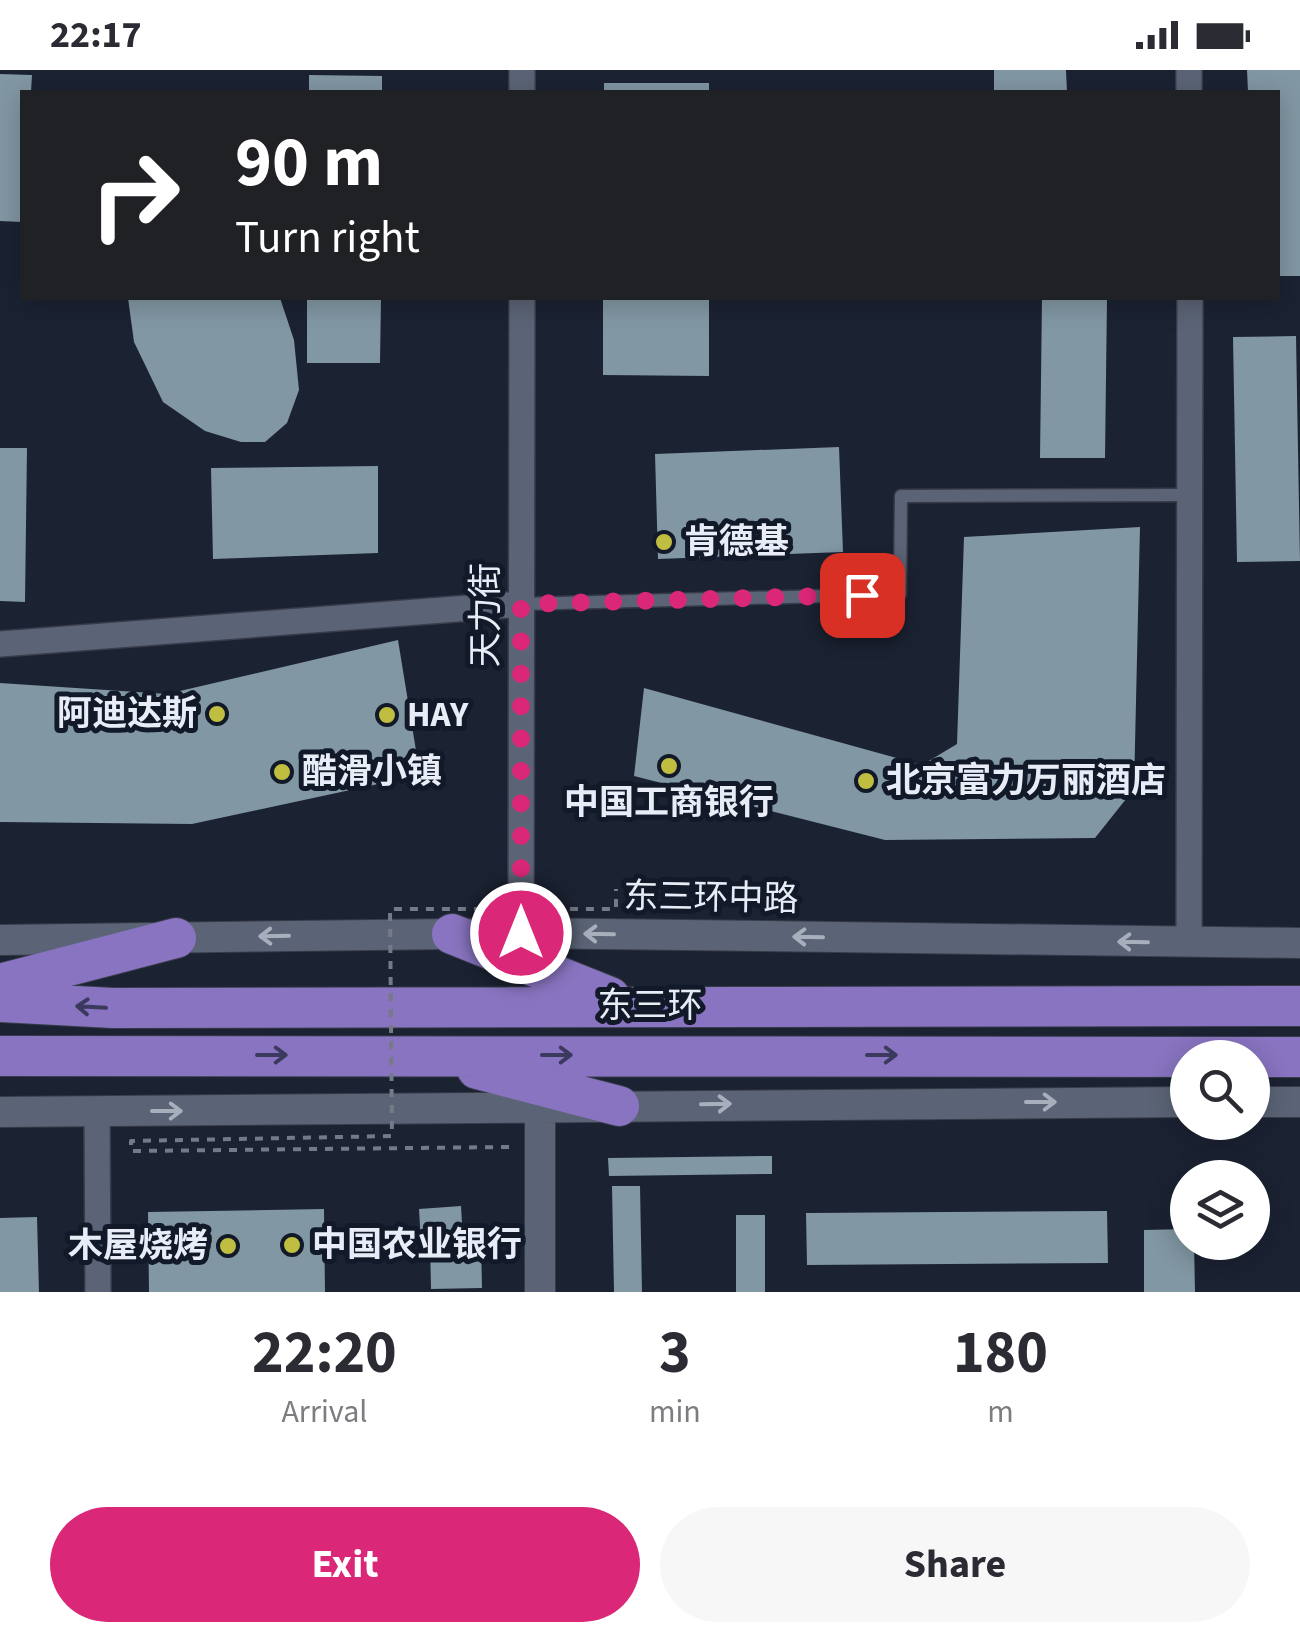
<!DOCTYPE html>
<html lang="en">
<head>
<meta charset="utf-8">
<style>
	body { margin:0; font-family:"Source Sans 3","Noto Sans SC",sans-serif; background:#f7f7f7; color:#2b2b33; height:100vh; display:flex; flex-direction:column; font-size:38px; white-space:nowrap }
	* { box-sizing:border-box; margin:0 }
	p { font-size:32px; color:#7c7c81 }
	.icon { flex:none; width:55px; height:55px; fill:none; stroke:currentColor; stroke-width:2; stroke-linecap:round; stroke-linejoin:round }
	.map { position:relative; height:1222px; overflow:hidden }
	.panel { display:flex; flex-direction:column; background:#fff; flex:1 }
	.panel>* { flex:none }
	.top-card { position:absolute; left:20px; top:20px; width:1260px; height:210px; border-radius:0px; box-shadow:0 5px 25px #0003; background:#202124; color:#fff; overflow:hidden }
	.buttons { position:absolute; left:1170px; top:970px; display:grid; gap:20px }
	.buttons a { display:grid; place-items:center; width:100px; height:100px; border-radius:50%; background:#fff; box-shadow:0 5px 25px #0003; font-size:50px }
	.pin { position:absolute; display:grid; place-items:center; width:85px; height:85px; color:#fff; margin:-42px; border-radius:20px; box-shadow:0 5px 15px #0006 }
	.me { position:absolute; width:110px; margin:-55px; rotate:0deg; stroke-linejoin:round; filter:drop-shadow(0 0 8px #0008) }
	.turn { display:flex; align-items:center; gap:35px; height:210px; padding:0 50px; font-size:45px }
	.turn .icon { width:130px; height:130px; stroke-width:2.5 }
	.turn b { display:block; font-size:70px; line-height:85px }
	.eta { display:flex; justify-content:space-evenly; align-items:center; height:170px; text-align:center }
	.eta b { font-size:60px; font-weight:700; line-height:70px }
	.button { display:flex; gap:20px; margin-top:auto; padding:20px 50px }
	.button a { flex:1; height:115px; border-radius:60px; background:#db2777; color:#fff; font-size:40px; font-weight:700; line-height:115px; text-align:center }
	.button a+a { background:#f7f7f7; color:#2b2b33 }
	.status { display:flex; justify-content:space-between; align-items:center; height:70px; padding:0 50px; background:#fff; direction:ltr }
	.status svg { height:28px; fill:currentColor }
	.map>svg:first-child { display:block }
	.building { fill:#8197a3 }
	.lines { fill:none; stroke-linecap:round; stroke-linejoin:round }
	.service-casing { stroke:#383c4a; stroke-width:15 }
	.minor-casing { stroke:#383c4a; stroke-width:28 }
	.tertiary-casing { stroke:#383c4a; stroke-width:32 }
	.trunk-casing { stroke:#383c4a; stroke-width:42 }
	.service { stroke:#5b6476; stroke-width:12 }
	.minor { stroke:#5b6476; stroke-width:25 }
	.tertiary { stroke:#5b6476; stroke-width:30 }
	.trunk { stroke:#8874c0; stroke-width:40 }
	.path-bridge { stroke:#747a88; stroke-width:4; stroke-dasharray:8 8; stroke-linecap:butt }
	.oneway { stroke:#a8afbc }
	.oneway2 { stroke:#3b395d }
	.route { stroke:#db2777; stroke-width:18; stroke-dasharray:0 32.4 }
	.poi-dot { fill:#bfbe41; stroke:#121928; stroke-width:4 }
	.labels { text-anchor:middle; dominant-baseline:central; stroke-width:10; stroke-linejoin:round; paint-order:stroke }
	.poi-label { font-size:35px; font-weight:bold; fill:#e7ecf6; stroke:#121928; text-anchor:start }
	.street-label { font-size:35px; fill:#e7ecf6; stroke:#121928 }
</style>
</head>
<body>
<div class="status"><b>22:17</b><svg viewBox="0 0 49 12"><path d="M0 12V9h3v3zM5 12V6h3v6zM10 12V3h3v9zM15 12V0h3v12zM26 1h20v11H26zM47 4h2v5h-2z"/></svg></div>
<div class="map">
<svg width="1300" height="1222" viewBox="0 0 1300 1222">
	<rect width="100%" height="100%" fill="#1b2232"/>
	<path class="building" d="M994,0H1066L1067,22H994Z
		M1247,0H1300V206H1278V22H1248Z
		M0,4L32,5L31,22H22V152L0,151Z
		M309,5L382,6V22H309Z
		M604,13H709V22H604Z
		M128,228H280L294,270L299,320L287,353L265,372H241L205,361L163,332L134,272Z
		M307,228H381L380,293H307Z
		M603,228H709V306L603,305Z
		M1042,228H1107L1105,388H1040Z
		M1296,266L1300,491L1237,492L1233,267Z
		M839,377L843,482L658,489L655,384Z
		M0,378H27L25,532L0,531Z
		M378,396V483L213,489L211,398Z
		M1140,457L1134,719L1095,768L885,770L634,706L644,618L922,695L957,674L964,467Z
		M398,570L420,705L192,754L0,752V613L167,624Z
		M772,1086V1104L609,1106L608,1088Z
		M612,1116H640L642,1222H614Z
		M461,1136L463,1171L451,1173L481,1172L482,1218L431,1219L430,1173H421L419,1139Z
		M324,1139L325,1222H149L148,1142Z
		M1107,1141L1108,1193L807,1195L806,1143Z
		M736,1145H765V1222H736Z
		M37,1147L39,1222H0V1148Z
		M1188,1159V1172H1194L1195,1222H1144V1160Z"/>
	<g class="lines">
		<defs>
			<path id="service" d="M521,534L900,524L901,426L1192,425"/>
			<path id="minor" d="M1189,0V22
				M522,22V0
				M0,574L521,534
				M521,863L522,228
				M1189,872L1190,228
				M97,1041L98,1222"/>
			<path id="tertiary" d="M0,870L521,863L1300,873
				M1252,1032H1300
				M0,1042L1188,1032
				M540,1222V1036"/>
			<path id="trunk" d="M452,864L610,927
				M0,914L176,868
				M0,932L113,938L1300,936
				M0,986L1300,987
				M477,999L619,1036"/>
		</defs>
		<use href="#service" class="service-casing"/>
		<use href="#minor" class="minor-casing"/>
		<use href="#tertiary" class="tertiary-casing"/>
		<use href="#trunk" class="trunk-casing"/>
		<use href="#service" class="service"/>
		<use href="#minor" class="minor"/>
		<use href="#tertiary" class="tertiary"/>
		<use href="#trunk" class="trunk"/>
		<path class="path-bridge" d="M509,1077L131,1081V1071L392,1066L390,839H616V819"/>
	</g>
	<defs><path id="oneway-shaft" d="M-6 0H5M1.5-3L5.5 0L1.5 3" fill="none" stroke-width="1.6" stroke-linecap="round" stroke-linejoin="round" transform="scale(2.5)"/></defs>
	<g class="oneway">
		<use href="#oneway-shaft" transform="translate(599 864) rotate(-179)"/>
		<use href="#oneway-shaft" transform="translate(274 866) rotate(179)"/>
		<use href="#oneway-shaft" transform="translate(808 867) rotate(-179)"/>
		<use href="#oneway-shaft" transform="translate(1133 872) rotate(-179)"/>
		<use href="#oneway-shaft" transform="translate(1041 1032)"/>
		<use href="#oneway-shaft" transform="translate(716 1034) rotate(-1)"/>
		<use href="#oneway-shaft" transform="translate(167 1041)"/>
	</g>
	<g class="oneway2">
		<use href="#oneway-shaft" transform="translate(91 937) rotate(-177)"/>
		<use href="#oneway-shaft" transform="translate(272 985)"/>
		<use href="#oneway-shaft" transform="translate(557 985)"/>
		<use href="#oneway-shaft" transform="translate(882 985)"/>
	</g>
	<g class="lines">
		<path class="route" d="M521,863V534L862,525"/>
	</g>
	<g class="poi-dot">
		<circle cx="664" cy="472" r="10"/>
		<circle cx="217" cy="644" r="10"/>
		<circle cx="387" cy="645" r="10"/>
		<circle cx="669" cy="696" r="10"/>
		<circle cx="282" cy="702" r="10"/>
		<circle cx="866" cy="711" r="10"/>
		<circle cx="292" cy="1175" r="10"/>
		<circle cx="228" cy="1176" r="10"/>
	</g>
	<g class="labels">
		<g class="poi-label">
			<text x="684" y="472">肯德基</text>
			<text x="197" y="644" text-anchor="end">阿迪达斯</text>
			<text x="407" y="645">HAY</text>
			<text x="302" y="702">酷滑小镇</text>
			<text x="886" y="711">北京富力万丽酒店</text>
			<text x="669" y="733" text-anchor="middle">中国工商银行</text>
			<text x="312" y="1175">中国农业银行</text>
			<text x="208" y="1176" text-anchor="end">木屋烧烤</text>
		</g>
		<g class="street-label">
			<text transform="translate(486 545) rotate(-90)">天力街</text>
			<text transform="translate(711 828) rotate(1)">东三环中路</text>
			<text x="650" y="936">东三环</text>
		</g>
	</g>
</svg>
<div class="buttons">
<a><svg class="icon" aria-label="search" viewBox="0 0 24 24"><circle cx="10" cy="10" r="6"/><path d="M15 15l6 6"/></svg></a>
<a><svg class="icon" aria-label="layers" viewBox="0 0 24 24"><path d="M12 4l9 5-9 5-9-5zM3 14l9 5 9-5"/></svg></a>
</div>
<div class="pin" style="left:862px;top:525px;background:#d93025"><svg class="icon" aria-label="arrive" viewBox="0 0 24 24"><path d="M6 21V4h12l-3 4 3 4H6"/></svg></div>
<svg class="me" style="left:521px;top:863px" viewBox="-20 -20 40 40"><circle r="17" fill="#db2777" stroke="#fff" stroke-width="3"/><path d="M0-11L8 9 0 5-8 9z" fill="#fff"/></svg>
<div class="top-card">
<div class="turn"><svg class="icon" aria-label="right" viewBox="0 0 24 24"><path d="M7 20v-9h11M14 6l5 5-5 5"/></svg><div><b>90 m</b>Turn right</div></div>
</div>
</div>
<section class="panel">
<div class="eta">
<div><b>22:20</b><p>Arrival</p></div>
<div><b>3</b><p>min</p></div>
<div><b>180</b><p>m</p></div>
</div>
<div class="button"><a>Exit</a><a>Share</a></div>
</section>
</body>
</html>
